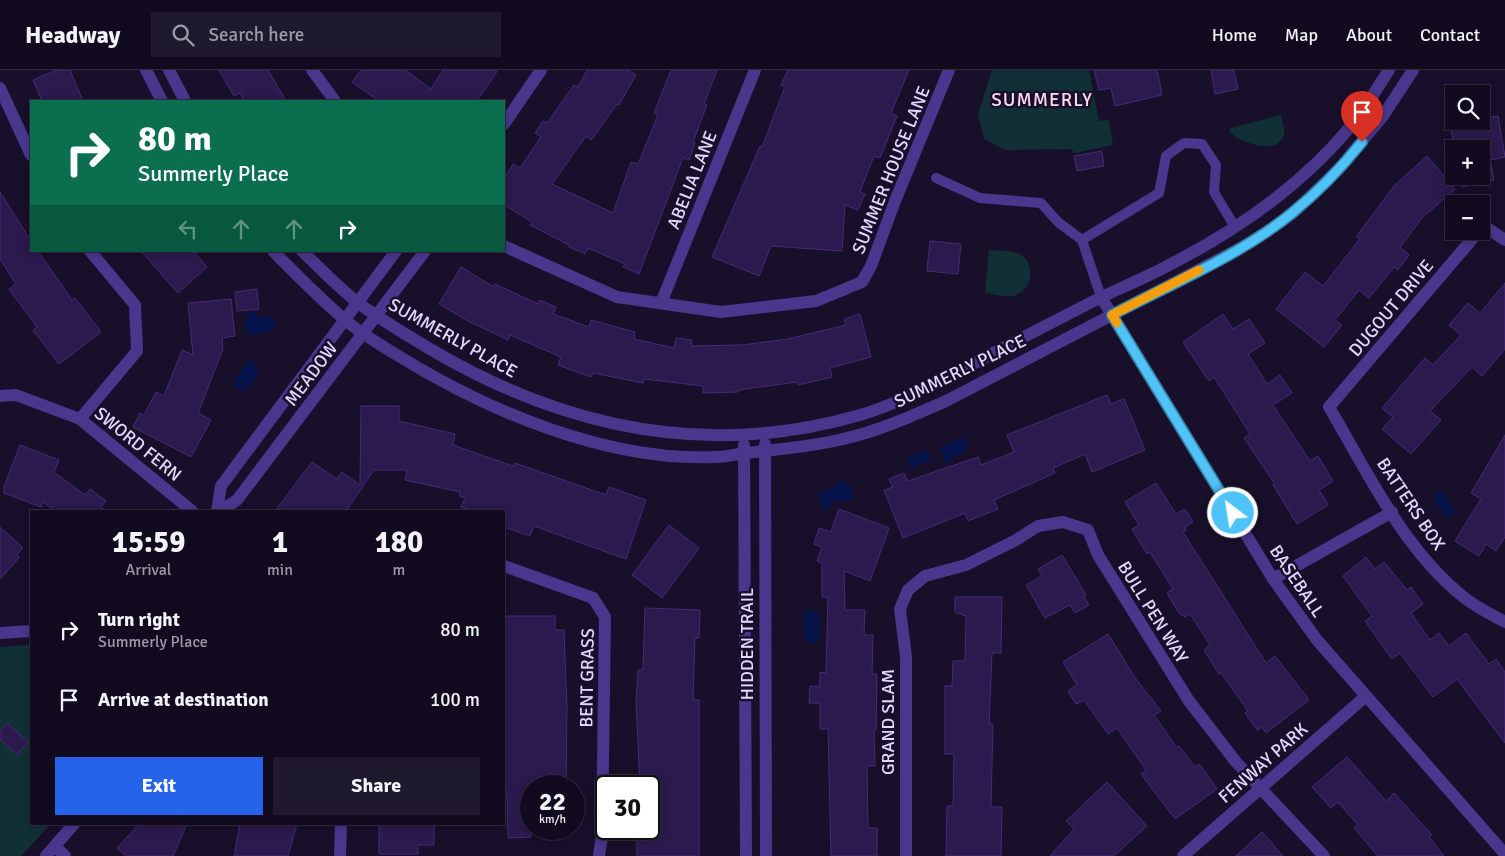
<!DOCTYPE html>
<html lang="en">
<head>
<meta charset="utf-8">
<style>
	body { margin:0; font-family:Signika,sans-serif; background:#1f192d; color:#f1f3f6; height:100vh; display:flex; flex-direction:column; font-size:19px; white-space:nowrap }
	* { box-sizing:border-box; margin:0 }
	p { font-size:16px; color:#9c9ba5 }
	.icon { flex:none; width:28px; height:28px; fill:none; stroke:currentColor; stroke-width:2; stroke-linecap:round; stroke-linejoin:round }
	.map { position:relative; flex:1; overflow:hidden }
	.panel { position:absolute; left:30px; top:440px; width:475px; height:315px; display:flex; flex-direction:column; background:#120b20; border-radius:0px; box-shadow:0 2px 8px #0003,0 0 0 1px #312b3e }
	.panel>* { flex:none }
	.guide { position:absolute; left:30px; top:30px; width:475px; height:152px; border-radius:0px; box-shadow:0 2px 8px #0003,0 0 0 1px #312b3e; background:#0b6e4f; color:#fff; overflow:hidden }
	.fabs { position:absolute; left:1445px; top:15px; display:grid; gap:10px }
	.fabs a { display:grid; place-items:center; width:45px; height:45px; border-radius:0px; background:#120b20; box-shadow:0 2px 8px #0003,0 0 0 1px #312b3e; font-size:25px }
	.speed { position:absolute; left:520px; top:705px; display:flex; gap:10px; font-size:25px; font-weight:700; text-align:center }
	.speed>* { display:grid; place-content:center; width:65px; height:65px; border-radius:50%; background:#120b20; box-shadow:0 2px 8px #0003,0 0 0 1px #312b3e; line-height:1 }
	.speed small { font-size:12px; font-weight:400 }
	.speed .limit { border:2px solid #111; border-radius:8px; background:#fff; color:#111 }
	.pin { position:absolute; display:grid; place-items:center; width:42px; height:42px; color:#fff; margin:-51px -21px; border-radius:50% 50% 50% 0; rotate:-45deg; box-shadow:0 0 5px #0007 }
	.pin .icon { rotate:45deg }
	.me { position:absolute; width:55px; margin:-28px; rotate:329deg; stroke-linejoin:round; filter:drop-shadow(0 0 4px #0008) }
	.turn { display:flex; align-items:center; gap:18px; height:105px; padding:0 25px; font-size:22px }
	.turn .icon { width:65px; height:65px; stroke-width:2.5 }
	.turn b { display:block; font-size:35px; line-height:42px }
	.lanes { display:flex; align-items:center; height:48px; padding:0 25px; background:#0003; justify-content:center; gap:25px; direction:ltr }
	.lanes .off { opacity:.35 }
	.eta { display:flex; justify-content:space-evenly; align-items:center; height:85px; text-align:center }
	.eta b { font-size:30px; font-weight:700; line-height:35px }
	.primary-button { display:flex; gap:10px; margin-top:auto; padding:10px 25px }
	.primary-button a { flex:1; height:58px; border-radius:0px; background:#2563eb; color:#fff; font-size:20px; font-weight:700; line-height:58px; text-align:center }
	.primary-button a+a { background:#1f192d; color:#f1f3f6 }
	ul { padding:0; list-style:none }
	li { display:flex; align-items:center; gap:15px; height:70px; padding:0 25px }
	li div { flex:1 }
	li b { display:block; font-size:19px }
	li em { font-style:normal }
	header { display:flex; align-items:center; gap:30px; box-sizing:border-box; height:70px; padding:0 25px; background:#120b20; border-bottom:1px solid #312b3e }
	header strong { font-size:24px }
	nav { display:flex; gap:28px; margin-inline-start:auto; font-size:18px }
	.search { width:350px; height:45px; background:#1f192d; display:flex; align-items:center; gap:12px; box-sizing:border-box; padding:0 18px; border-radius:0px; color:#9c9ba5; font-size:19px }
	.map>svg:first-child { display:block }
	.green { fill:#113035 }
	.water { fill:#07144b }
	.building { fill:#2c194d; stroke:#472a7a }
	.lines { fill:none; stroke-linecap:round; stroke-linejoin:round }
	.service { stroke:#48378c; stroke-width:10 }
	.minor { stroke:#48378c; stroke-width:12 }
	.tertiary { stroke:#48378c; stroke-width:12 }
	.route-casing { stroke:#337fa1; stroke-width:12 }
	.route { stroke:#4fc3f7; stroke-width:9 }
	.slow { stroke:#f59e0b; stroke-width:9 }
	.labels { text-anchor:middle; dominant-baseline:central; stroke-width:5; stroke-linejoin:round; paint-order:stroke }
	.street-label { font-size:18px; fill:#e3d8ff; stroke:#180f2a }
	.neighbourhood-label { font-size:19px; letter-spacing:1px; fill:#ffdaeb; stroke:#180f2a }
</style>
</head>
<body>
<header>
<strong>Headway</strong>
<div class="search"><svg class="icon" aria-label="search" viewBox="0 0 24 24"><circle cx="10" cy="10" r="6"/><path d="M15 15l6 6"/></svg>Search here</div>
<nav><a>Home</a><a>Map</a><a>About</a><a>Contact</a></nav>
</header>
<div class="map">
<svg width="1505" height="786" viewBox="0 0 1505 786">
	<rect width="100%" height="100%" fill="#180f2a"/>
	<path class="green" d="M992,0H1089L1099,51L1109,50L1113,75L1075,83L1071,79L1005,80L984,69L978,44Z
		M1281,45C1282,51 1285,59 1284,65C1278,86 1239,73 1229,61L1230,58Z
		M989,180C998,181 1012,180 1020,184C1037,194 1032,223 1012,226C1004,227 993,224 985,223Z
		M26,575H31V754H51L21,786H0V577Z"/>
	<path class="water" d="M257,242V247L268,246L275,249L276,256L270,261L249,266V263H246L244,250H248L247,243Z
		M250,289L257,294L254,298L259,302L245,323L232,314Z
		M964,367L969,379L952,387L953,390L946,394L939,378Z
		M927,380L931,390L911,399L906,389Z
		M838,411H844L852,417L853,428C845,432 840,429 832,433L829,440L822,439V432L818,431L819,425L833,417Z
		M1438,422H1442L1448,432L1453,437L1454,442L1449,447H1445L1434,430Z
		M804,541H819V572H804Z"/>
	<path class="building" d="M56,0H70L83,31H42L33,10Z
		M219,0H268L286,31H244L240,23L234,26Z
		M361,0H405L431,19L443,0H498L477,31H379L352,12Z
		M587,0H628L636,5L619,35L617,34L591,70L586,66L552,114L613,143L631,92L638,94L658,45L654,43L671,0H717L704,34L707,35L693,72L695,73L689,90L683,88L639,204L623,197L625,194L588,178L585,184L569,177V175L530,155L532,152L504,135V109L513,94L520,98L541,67L535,63L543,51L547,53L574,15L578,17Z
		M788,0H909L891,43L897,46L880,88L874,86L860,122L865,124L858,140L845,135L842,181L771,176L759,206L712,187L760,76L762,77L785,17L781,15Z
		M1094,0H1157L1162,25L1115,36L1111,18L1099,20Z
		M1211,0H1234L1238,19L1215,24Z
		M1498,46L1505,87L1490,90L1494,110L1462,117L1460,106H1481V79H1455L1450,55L1481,51V49Z
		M1102,81L1104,96L1077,101L1074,86Z
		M1427,86L1455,119L1422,148L1400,177L1409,185L1398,200L1394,197L1369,228L1359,220L1335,250L1342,255L1324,277L1276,239L1305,202L1323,216L1360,169L1356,167L1394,116Z
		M0,122L31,171V181H38L72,230L75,228L101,262L59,294L33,260L37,257L9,219L16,214L0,189Z
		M930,171L961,174L958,204L927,201Z
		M141,181H193L207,197L178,223Z
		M461,197L494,217L495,214L538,234L540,230L556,237L553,244L589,257L591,250L635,262L634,269L674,278L676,268L692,270L691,276L742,275L788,269L846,255L844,249L860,244L871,287L830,298L832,307L798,315L797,312L738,320V322L703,323V316L644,309L643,313L593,303L591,307L558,295L561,287L510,265L508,270L468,251L439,234Z
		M1505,213V279L1482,306L1472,297L1430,341L1441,350L1411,384L1382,359L1393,347L1382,338L1425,288L1433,295L1461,265L1449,255L1468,233L1480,243Z
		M257,219L259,239L237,241L235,222Z
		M231,229L235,266L222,268L223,279L198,343L211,350L191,387L133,357L140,343L144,345L156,322L164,326L182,280L193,285L188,233Z
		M1223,244L1233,259L1249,249L1265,273L1248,284L1267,314L1280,305L1292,323L1273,335L1310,391L1318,386L1333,411L1319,420L1328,435L1297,454L1273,415L1275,414L1244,368L1250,364L1214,307L1209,311L1183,272Z
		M1107,325L1111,334L1124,329L1145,380L1092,402L1085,384L1053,398L1055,403L994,430L998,439L968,451L965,443L903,468L884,420L893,417L889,409L904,403L908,411L978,387L981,395L1014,382L1007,365Z
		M361,336H399V351L455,364L453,375L513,396L515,393L606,425L609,417L646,430L626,489L534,456L530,466L504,457V441H472L461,437L465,428L459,426L460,422L405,410L407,400H374L346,441H275L312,392L337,409L342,402L360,415Z
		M1505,365V467L1496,481L1486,474L1479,486L1455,471L1481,429L1471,423Z
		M20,375L59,390L54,402L85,425L90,419L106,431L101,437L106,441H55L43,432L41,437L4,423V417Z
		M1156,413L1176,444L1185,439L1193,452L1185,457L1186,460L1183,462L1266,593L1275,586L1309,630L1266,663L1262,657L1257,660L1245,643L1248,641L1221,603L1219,604L1204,580L1210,575L1190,544L1185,547L1179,543L1167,523L1173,519L1150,482L1147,484L1132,459L1139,455L1125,432Z
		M839,439L889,458L870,511L844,501L845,540H865L864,565H873L872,604H877L876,660H874L875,696H867L868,758H877V786H831L828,659H820V633H809L810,616L820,617V602L826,603L828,527H822V493L817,491L822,477L814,474L819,458L831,462Z
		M669,455L699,478L662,528L632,505Z
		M0,457L23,478L17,485L19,488L0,509Z
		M1062,485L1086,525L1084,527L1089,535L1075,543L1070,535L1045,548L1026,515L1042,506L1038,499Z
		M1366,487L1375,499L1384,492L1407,520L1411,517L1423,534L1411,543L1430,570L1439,563L1449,576L1466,563L1489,594L1496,589L1505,602V673L1457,609L1433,627L1400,583L1392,589L1365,551L1372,546L1343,506Z
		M955,527H1002L1001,583H992L989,654H993L991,737H1002L1001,786H946L947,736H953L954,684H945V616H952L953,591H965L966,546L955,542Z
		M645,538L700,540L699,568H695L693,630H699V786H637V759H649V714L640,715L636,632L638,600H643Z
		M504,546H555V560H564L567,638L566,716H531V767L508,768L507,722H504Z
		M1108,564L1136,609L1161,641L1154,645L1177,678L1179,676L1195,697L1199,694L1217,719L1175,749L1141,704L1146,700L1117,658L1108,664L1084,630L1076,634L1068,621L1077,615L1063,592Z
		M7,653L28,672L17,685L0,669V661Z
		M1347,687L1386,731L1394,723L1432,765L1429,767L1444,786H1378L1354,758L1358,755L1338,732L1331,738L1312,717Z
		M1107,712L1147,756L1114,786H1050L1074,759L1066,751Z
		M139,754H187L173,786H126L117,778Z
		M240,754H297L288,786H234Z
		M379,754H434V775H418V784H379Z
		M1262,762L1283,786H1236Z"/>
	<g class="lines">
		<path class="service" d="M936,108L980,128L1041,133L1058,152L1082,170
			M1101,227L1082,170L1159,123L1166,86L1184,73L1202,74L1216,95L1214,122L1235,157"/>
		<path class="minor" d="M312,0L335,31
			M0,18L31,85
			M504,54L541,0
			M1481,158L1484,156L1505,170
			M1479,161L1329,337C1368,403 1404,481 1466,529C1478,538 1492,545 1505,552
			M504,176L617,227L721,242L816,231L862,212L871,196L895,131L949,0
			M1101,227L1273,509L1317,570L1505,784
			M661,233L755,0
			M0,326L16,325L80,349L192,441
			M80,349L137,281L135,235L90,181
			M217,441L221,416L396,181
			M220,441L237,430L425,181
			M504,496L593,528L605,547L602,766L599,786
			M1273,509L1392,442
			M0,563L31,561
			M55,776L65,786
			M46,786L74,754
			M340,786L341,754
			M906,786V587L900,539L908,520L925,506L966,495L1016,470L1038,456L1063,452L1088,460L1098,485L1189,631L1236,692L1324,786
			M1183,786L1366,626"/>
		<path class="tertiary" d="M146,0L162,31
			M169,0L185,31
			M273,181C296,204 319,228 344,249C360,263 379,274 397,285C487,341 608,392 716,387C726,387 736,384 746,383C779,379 811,377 843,369C879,361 912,346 946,331L1239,179L1268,161L1293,143L1340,98L1383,46L1413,0
			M302,181C320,198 338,217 357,232C382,251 410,267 437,283C570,360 711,388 860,345C898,334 934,314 969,296C1008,275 1047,255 1086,235C1114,220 1144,209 1171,194C1239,159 1301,116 1350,57C1365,40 1376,19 1389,0
			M765,374L766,786
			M744,375L746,786"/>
	</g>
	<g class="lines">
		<defs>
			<path id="route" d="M1233,443L1112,245C1171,214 1241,185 1292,143C1318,122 1341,98 1362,72"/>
		</defs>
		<use href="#route" class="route-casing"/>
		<use href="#route" class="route"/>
		<path class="slow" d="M1117,253L1112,245L1199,200"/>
	</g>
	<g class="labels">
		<g class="street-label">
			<text transform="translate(891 100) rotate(-68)">SUMMER HOUSE LANE</text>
			<text transform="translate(692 110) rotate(-68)">ABELIA LANE</text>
			<text transform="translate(1391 238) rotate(-50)">DUGOUT DRIVE</text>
			<text transform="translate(453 268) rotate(29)">SUMMERLY PLACE</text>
			<text transform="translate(960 301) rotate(-26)">SUMMERLY PLACE</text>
			<text transform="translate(311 304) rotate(-53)">MEADOW</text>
			<text transform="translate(138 374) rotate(39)">SWORD FERN</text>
			<text transform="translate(1411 434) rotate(56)">BATTERS BOX</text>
			<text transform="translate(1297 511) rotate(56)">BASEBALL</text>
			<text transform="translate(1153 542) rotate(58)">BULL PEN WAY</text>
			<text transform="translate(747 574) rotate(-90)">HIDDEN TRAIL</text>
			<text transform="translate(587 608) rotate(-89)">BENT GRASS</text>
			<text transform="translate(888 652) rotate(-90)">GRAND SLAM</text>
			<text transform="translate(1263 693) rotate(-41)">FENWAY PARK</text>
		</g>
		<g class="neighbourhood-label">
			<text x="1042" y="30">SUMMERLY</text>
		</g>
	</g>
</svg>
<div class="fabs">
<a><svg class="icon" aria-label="search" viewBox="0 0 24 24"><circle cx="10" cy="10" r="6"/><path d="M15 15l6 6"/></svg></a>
<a>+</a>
<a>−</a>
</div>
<div class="speed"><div>22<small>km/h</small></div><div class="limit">30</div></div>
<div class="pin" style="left:1362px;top:72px;background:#d93025"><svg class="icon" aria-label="arrive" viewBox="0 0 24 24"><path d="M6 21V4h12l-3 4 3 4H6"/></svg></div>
<svg class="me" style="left:1233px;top:443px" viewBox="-20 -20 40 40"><circle r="17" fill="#4fc3f7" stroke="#fff" stroke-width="3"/><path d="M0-11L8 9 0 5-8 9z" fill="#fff"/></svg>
<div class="guide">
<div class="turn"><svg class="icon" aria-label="right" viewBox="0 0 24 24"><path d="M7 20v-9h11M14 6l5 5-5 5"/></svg><div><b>80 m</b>Summerly Place</div></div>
<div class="lanes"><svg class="icon off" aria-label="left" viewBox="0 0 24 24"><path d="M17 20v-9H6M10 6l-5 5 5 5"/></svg><svg class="icon off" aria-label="ahead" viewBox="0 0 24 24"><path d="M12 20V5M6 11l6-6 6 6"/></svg><svg class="icon off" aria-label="ahead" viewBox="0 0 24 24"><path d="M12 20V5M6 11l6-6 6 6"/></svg><svg class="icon" aria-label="right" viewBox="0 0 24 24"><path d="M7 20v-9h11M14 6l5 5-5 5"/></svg></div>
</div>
<section class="panel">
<div class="eta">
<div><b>15:59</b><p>Arrival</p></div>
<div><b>1</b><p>min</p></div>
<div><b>180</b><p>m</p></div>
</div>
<ul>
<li><svg class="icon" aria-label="right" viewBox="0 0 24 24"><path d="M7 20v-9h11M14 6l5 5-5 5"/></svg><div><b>Turn right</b><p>Summerly Place</p></div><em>80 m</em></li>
<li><svg class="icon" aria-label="arrive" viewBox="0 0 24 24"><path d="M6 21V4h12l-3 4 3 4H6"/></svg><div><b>Arrive at destination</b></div><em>100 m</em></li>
</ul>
<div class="primary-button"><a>Exit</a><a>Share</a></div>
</section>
</div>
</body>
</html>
